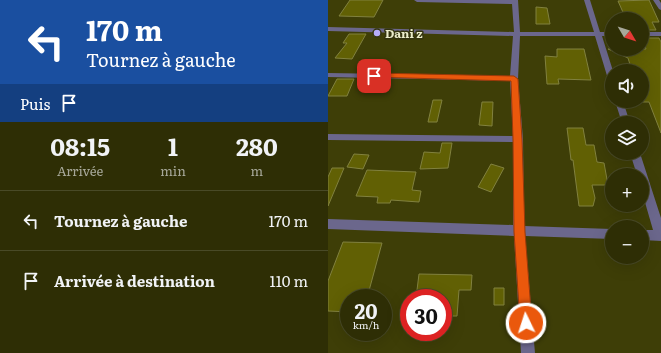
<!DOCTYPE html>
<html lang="fr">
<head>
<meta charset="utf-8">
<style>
	body { margin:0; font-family:Literata,serif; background:#3a3a13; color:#f1f3f6; height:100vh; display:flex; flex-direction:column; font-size:15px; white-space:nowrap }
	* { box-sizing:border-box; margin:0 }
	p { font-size:13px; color:#a7a89a }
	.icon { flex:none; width:22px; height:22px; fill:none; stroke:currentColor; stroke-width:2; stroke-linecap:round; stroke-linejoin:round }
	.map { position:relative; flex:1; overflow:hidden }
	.side { display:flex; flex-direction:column; background:#2e2e05; width:328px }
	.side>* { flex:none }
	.hud { background:#1a4fa0; color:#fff; overflow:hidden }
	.needle { width:26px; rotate:129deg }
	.fabs { position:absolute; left:277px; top:12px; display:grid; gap:8px }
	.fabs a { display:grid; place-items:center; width:44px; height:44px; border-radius:50%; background:#2e2e05; box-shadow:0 4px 16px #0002,0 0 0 1px #494a27; font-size:20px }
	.speed { position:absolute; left:12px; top:289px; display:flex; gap:8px; font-size:20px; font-weight:700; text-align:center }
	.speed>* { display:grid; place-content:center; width:52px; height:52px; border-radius:50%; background:#2e2e05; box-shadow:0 4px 16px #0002,0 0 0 1px #494a27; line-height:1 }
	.speed small { font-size:10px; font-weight:400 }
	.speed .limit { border:6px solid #d22; background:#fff; color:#111 }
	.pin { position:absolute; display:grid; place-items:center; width:34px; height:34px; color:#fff; margin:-17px; border-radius:8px; box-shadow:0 2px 6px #0006 }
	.me { position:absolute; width:44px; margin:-22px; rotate:356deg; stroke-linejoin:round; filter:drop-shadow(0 0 3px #0008) }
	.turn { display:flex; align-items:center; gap:14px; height:84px; padding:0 20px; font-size:18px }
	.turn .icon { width:52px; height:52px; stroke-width:2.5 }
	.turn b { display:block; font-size:28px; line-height:34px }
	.then { display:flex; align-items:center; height:38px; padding:0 20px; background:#0003; gap:8px; font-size:15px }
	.eta { display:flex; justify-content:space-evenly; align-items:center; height:68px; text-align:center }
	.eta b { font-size:24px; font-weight:700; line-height:28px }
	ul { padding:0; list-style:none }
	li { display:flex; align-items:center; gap:12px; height:60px; padding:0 20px; border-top:1px solid #494a27 }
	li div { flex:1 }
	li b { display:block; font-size:15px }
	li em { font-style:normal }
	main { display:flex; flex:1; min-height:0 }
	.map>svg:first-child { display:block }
	.building { fill:#616004; stroke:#81813f }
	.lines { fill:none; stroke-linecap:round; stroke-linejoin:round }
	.street { fill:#6b678c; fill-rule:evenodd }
	.route { fill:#ea580c; stroke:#983908 }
	.poi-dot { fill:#b5acf8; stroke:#33330f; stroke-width:1.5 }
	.labels { text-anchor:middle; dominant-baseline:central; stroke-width:3; stroke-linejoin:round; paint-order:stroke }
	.far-poi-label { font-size:12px; font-weight:bold; fill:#ebedcb; stroke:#33330f; text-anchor:start }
</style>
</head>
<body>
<main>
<section class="side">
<div class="hud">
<div class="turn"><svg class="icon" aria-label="left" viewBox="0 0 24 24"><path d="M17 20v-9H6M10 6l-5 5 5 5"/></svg><div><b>170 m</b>Tournez à gauche</div></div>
<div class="then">Puis<svg class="icon" aria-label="arrive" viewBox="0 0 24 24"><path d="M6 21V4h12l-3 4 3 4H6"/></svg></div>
</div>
<div class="eta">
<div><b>08:15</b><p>Arrivée</p></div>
<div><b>1</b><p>min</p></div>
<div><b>280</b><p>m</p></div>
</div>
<ul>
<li><svg class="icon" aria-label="left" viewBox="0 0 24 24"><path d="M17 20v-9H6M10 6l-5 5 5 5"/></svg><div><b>Tournez à gauche</b></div><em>170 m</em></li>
<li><svg class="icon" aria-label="arrive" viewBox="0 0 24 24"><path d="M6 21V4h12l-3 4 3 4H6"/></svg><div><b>Arrivée à destination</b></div><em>110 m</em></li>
</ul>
</section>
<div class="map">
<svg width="333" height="353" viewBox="0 0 333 353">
	<rect width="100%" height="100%" fill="#3e3e07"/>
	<path class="building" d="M22,0H55L46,17L11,16Z
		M321,0L331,22H324L328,30H314V19H298L290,1Z
		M208,7L219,8L222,24H208Z
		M21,34H38L24,59L7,58L19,43H15Z
		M314,38H331L333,42V133L321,102H314V71H304L300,58L280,49H318Z
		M229,49H256L263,80L230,79L231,84H219L217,56L229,57Z
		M9,79H26L19,96H0Z
		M105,100H114L109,122H100Z
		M154,102H165L164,126L151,125Z
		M239,128H255L258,145H266L269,162L276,163L280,185H264L267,198L265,206H251L245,160H243Z
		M114,143H124L120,168L92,169L96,152L112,153Z
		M26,154L41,155L35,169L19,167Z
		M163,164L176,168L163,192L150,187Z
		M4,168H16L0,206V177Z
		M39,170L88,172L84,190L93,191L91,202L63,200L62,203H49L50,197L28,196Z
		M15,242L54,243L39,298H21V312L0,311V281Z
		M91,274L144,275L143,290H131L129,316H115V298H88Z
		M166,288H176V305H166Z"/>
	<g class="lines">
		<path class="street" d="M86,0H190L192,32H266L256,0H262L272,32H284V36H274L285,71H284V81L280,79L267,36H192L190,79L195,139L196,226L284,229V239L197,236L207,353H193L186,236L0,229V219L185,225V142L0,140V134L185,136L182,81L0,77V73L182,76L185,36L0,31V27L186,32L184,4L89,2Z
			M325,0H331L333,3V10L331,9Z
			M314,32H333V36H314Z
			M287,101H295L302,123H294Z
			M302,153H312L333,218V241L314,240V230H325L314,192V175H309Z"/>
	</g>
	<path class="route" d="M46,73L186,76L190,79L194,139L197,232L204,323L202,327L198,329L193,327L192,323L186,232L185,139L183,81L44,77V74Z"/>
	<circle class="poi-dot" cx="49" cy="33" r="4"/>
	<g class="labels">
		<g class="far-poi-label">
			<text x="57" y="33">Dani z</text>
		</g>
	</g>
</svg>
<div class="fabs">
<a><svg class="needle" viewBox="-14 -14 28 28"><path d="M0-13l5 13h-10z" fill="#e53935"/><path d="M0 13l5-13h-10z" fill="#a7a89a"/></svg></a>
<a><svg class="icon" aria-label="sound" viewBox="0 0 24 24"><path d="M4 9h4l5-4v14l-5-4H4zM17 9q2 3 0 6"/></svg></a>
<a><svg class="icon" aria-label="layers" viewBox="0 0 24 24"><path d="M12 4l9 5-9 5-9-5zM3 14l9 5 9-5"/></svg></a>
<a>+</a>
<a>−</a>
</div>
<div class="speed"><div>20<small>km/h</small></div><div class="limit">30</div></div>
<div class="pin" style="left:46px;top:76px;background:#d93025"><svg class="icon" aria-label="arrive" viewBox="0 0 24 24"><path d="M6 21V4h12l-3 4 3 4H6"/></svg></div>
<svg class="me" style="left:198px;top:323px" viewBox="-20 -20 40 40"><circle r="17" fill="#ea580c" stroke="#fff" stroke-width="3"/><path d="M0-11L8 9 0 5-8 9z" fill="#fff"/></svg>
</div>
</main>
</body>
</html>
